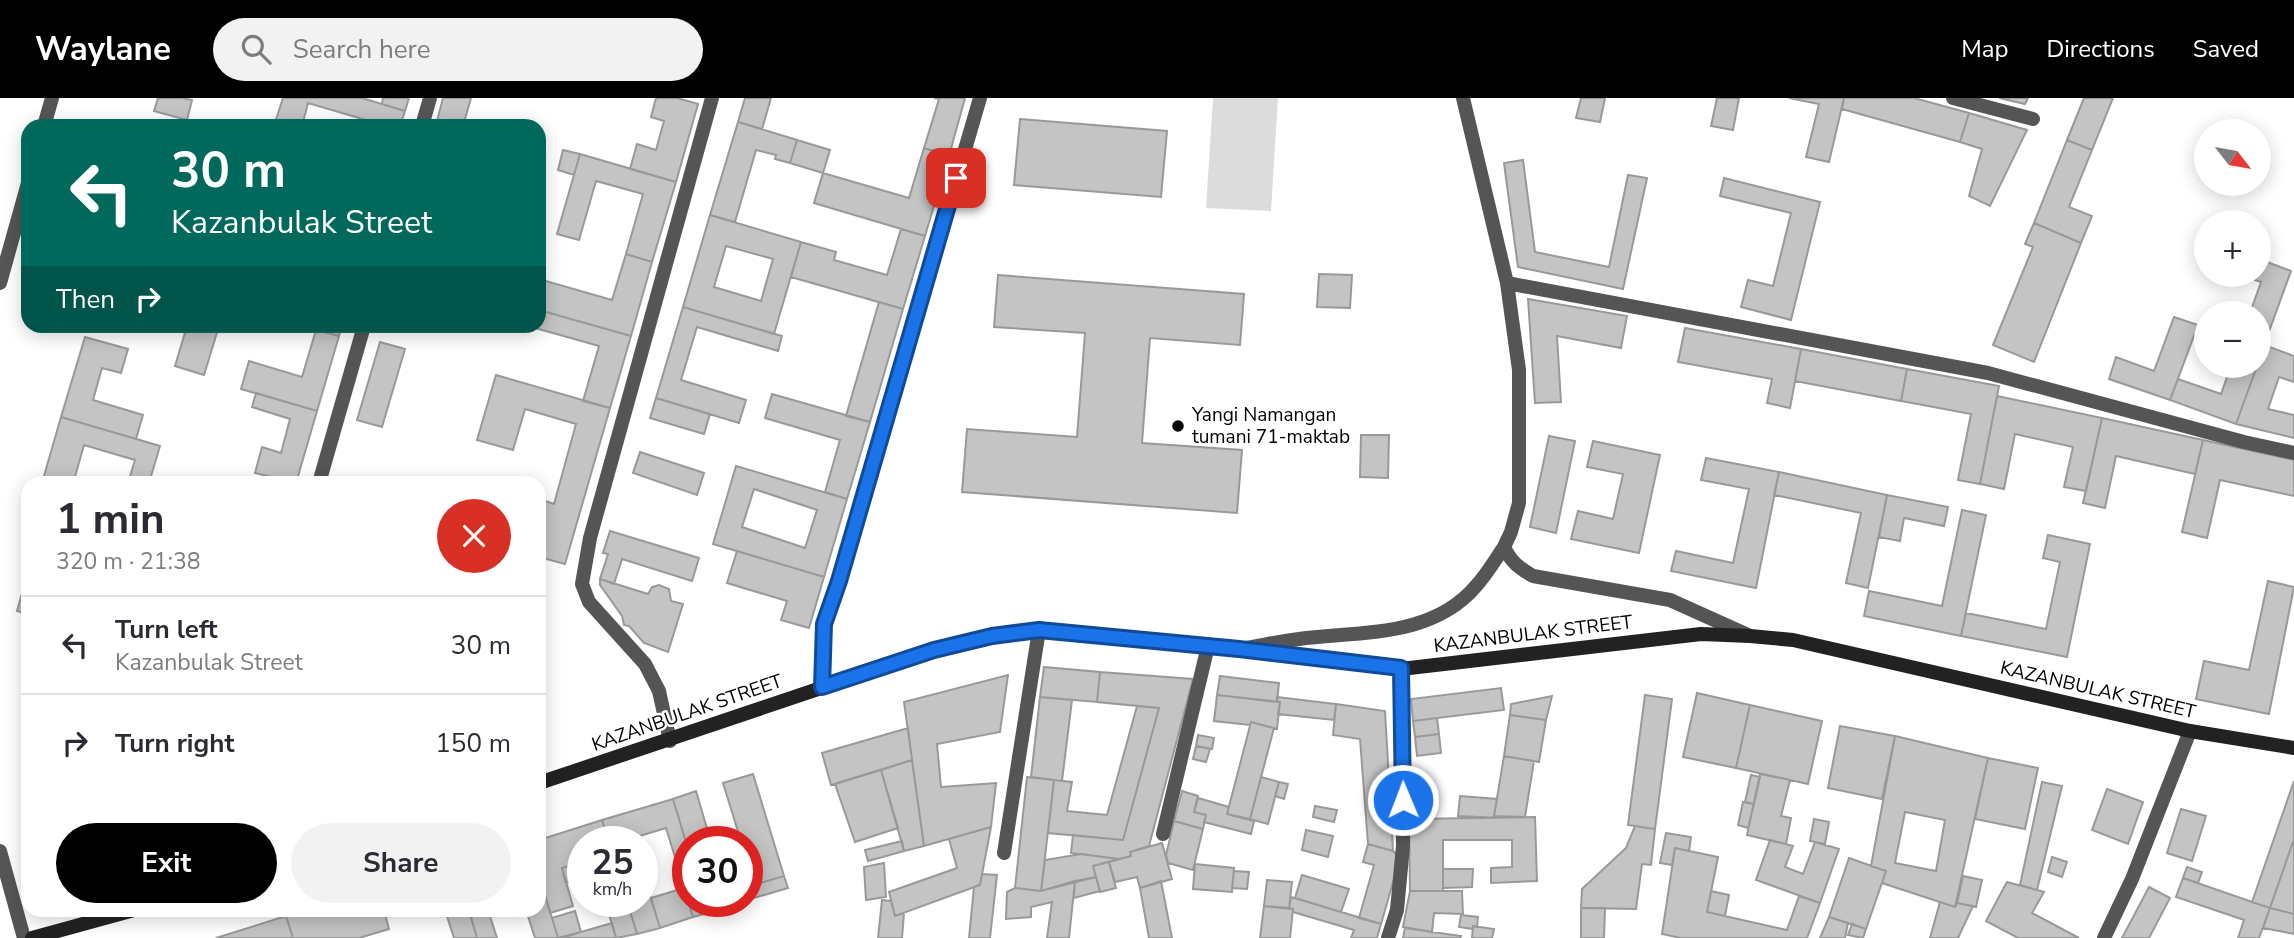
<!DOCTYPE html>
<html lang="en">
<head>
<meta charset="utf-8">
<style>
	body { margin:0; font-family:"Nunito Sans",sans-serif; background:#f2f2f3; color:#2b2b33; height:100vh; display:flex; flex-direction:column; font-size:26px; white-space:nowrap }
	* { box-sizing:border-box; margin:0 }
	p { font-size:23px; color:#7c7c81 }
	.icon { flex:none; width:38px; height:38px; fill:none; stroke:currentColor; stroke-width:2; stroke-linecap:round; stroke-linejoin:round }
	.map { position:relative; flex:1; overflow:hidden }
	.panel { position:absolute; left:21px; top:378px; width:525px; height:441px; display:flex; flex-direction:column; background:#fff; border-radius:21px; box-shadow:0 4px 18px #0003 }
	.panel>* { flex:none }
	.hud { position:absolute; left:21px; top:21px; width:525px; height:214px; border-radius:21px; box-shadow:0 4px 18px #0003; background:#00695c; color:#fff; overflow:hidden }
	.needle { width:46px; rotate:121deg }
	.buttons { position:absolute; left:2194px; top:21px; display:grid; gap:14px }
	.buttons a { display:grid; place-items:center; width:77px; height:77px; border-radius:50%; background:#fff; box-shadow:0 4px 18px #0003; font-size:35px }
	.speed { position:absolute; left:567px; top:728px; display:flex; gap:14px; font-size:35px; font-weight:700; text-align:center }
	.speed>* { display:grid; place-content:center; width:91px; height:91px; border-radius:50%; background:#fff; box-shadow:0 4px 18px #0003; line-height:1 }
	.speed small { font-size:18px; font-weight:400 }
	.speed .limit { border:10px solid #d22; background:#fff; color:#111 }
	.pin { position:absolute; display:grid; place-items:center; width:60px; height:60px; color:#fff; margin:-30px; border-radius:14px; box-shadow:0 4px 10px #0006 }
	.me { position:absolute; width:77px; margin:-38px; rotate:359deg; stroke-linejoin:round; filter:drop-shadow(0 0 5px #0008) }
	.turn { display:flex; align-items:center; gap:24px; height:147px; padding:0 35px; font-size:32px }
	.turn .icon { width:91px; height:91px; stroke-width:2.5 }
	.turn b { display:block; font-size:49px; line-height:60px }
	.then { display:flex; align-items:center; height:66px; padding:0 35px; background:#0003; gap:14px; font-size:26px }
	.round { display:grid; place-items:center; flex:none; width:74px; height:74px; border-radius:37px; background:#f2f2f3 }
	.head { display:flex; align-items:center; justify-content:space-between; height:119px; padding:0 35px }
	h1 { font-size:42px; font-weight:700; line-height:52px }
	.primary-button { display:flex; gap:14px; margin-top:auto; padding:14px 35px }
	.primary-button a { flex:1; height:80px; border-radius:42px; background:#000; color:#fff; font-size:28px; font-weight:700; line-height:80px; text-align:center }
	.primary-button a+a { background:#f2f2f3; color:#2b2b33 }
	ul { padding:0; list-style:none }
	li { display:flex; align-items:center; gap:21px; height:98px; padding:0 35px; border-top:2px solid #e1e1e2 }
	li div { flex:1 }
	li b { display:block; font-size:26px }
	li em { font-style:normal }
	header { display:flex; align-items:center; gap:42px; box-sizing:border-box; height:98px; padding:0 35px; background:#000; color:#fff }
	header strong { font-size:33px }
	nav { display:flex; gap:38px; margin-inline-start:auto; font-size:24px }
	.search { width:490px; height:63px; background:#f2f2f3; display:flex; align-items:center; gap:18px; box-sizing:border-box; padding:0 24px; border-radius:38px; color:#7c7c81; font-size:26px }
	.map>svg:first-child { display:block }
	.green { fill:#dcdcdc }
	.building { fill:#c4c4c4; stroke:#999; stroke-width:2; fill-rule:evenodd }
	.lines { fill:none; stroke-linecap:round; stroke-linejoin:round }
	.minor { stroke:#555; stroke-width:14 }
	.secondary { stroke:#222; stroke-width:14 }
	.route-casing { stroke:#114b97; stroke-width:18 }
	.route { stroke:#1a73e8; stroke-width:12 }
	.poi-dot { fill:#000; stroke:#fff; stroke-width:2.5 }
	.labels { text-anchor:middle; dominant-baseline:central; stroke-width:5; stroke-linejoin:round; paint-order:stroke }
	.poi-label { font-size:19px; fill:#000; stroke:#fff; text-anchor:start }
	.street-label { font-size:19px; fill:#000; stroke:#fff }
</style>
</head>
<body>
<header>
<strong>Waylane</strong>
<div class="search"><svg class="icon" aria-label="search" viewBox="0 0 24 24"><circle cx="10" cy="10" r="6"/><path d="M15 15l6 6"/></svg>Search here</div>
<nav><a>Map</a><a>Directions</a><a>Saved</a></nav>
</header>
<div class="map">
<svg width="2294" height="840" viewBox="0 0 2294 840">
	<rect width="100%" height="100%" fill="#fff"/>
	<path class="green" d="M1213,0H1278L1271,113L1206,110Z"/>
	<path class="building" d="M158,0H183L192,2L187,22L154,13Z
		M283,0H362L405,13L400,28H375L376,25L308,5L302,28H274Z
		M383,0H409L405,13L382,6Z
		M443,0H471L463,28H453L437,23Z
		M656,0H677L698,6L676,84L630,71L637,46L656,52L664,23L651,19Z
		M745,0H771L762,31L738,24Z
		M934,0H965L949,58L924,50L939,1Z
		M1581,0H1605L1600,24L1576,20Z
		M1717,0H1739L1733,32L1711,28Z
		M1789,0H1844L1829,64L1806,59L1819,6Z
		M1844,0H1914L1969,15L1960,44L1842,11Z
		M1999,0H2028L2025,6Z
		M2084,0H2113L2092,52L2067,42Z
		M1969,15L2027,32L1990,108L1969,98L1982,51L1960,44Z
		M1020,21L1167,33L1161,99L1014,87Z
		M738,24L797,42L790,65L775,61L776,57L756,52L735,124L710,117Z
		M797,42L830,52L823,75L790,65Z
		M2067,42L2092,52L2069,109L2092,118L2081,145L2034,125Z
		M924,50L949,58L925,138L814,105L823,75L909,100Z
		M563,52L580,56L574,77L558,72Z
		M580,56L676,84L652,164L626,156L643,96L596,83L579,142L557,136Z
		M1523,62L1535,154L1609,169L1628,77L1647,80L1623,191L1518,169L1504,65Z
		M1724,80L1820,104L1791,222L1741,209L1748,182L1773,188L1791,115L1720,98Z
		M710,117L801,144L774,236L683,209ZM726,148L773,161L761,203L714,189Z
		M2034,125L2081,145L2034,264L1993,247L2033,149L2025,146Z
		M901,131L925,138L903,211L791,179L801,144L836,154L834,162L887,177Z
		M626,156L652,164L631,238L539,212V181L612,202Z
		M2259,161L2291,173L2259,261V215H2250L2261,184L2240,177H2259Z
		M1319,176L1352,177L1350,210L1317,209Z
		M998,177L1244,196L1240,247L1150,240L1142,345L1242,352L1237,415L962,394L967,331L1077,339L1085,235L994,229Z
		M1528,201L1627,218L1621,250L1557,238L1561,304L1535,305Z
		M879,204L903,211L870,324L846,318Z
		M683,209L782,238L778,253L697,229L681,282L746,302L739,325L656,300Z
		M539,212L631,238L610,310L583,303L599,248L528,228H539Z
		M2174,219L2198,227L2170,302L2109,281L2116,259L2154,273Z
		M187,228H219L204,277L175,268Z
		M317,228H342L339,238L316,232Z
		M1685,230L1801,251L1790,310L1767,305L1772,281L1678,264Z
		M316,232L339,238L317,313L241,291L249,263L302,279Z
		M85,239L128,251L121,275L102,270L93,302L143,317L136,341L61,319Z
		M380,244L405,251L382,329L357,322Z
		M2264,247L2294,258V284L2279,279L2268,311L2294,317V340L2236,326L2257,268H2259Z
		M1801,251L1907,271L1901,303L1795,283Z
		M2231,268H2257L2236,326L2170,302L2178,281L2221,296Z
		M1907,271L1999,288L1980,386L1958,382L1971,316L1901,303Z
		M496,277L610,310L565,466L539,459V401L554,406L576,326L525,311L513,352L477,342Z
		M256,295L317,313L296,385L255,375L262,349L281,355L290,321L252,309Z
		M772,296L870,324L847,401L825,394L840,342L765,320Z
		M1997,298L2102,320L2086,393L2064,389L2073,349L2015,336L2004,391L1980,386Z
		M656,300L710,316L704,336L650,320Z
		M61,319L160,348L149,385H128L135,362L84,347L74,382L86,385H42Z
		M2102,320L2203,342L2195,376L2116,358L2105,410L2083,405Z
		M1361,337H1389L1388,380L1360,379Z
		M1549,338L1575,343L1556,435L1530,429Z
		M2203,342L2294,362V398L2220,382L2207,440L2182,434Z
		M1593,343L1660,357L1639,455L1571,441L1578,413L1613,421L1623,376L1587,369Z
		M640,354L704,375L697,397L633,375Z
		M1706,360L1779,374L1756,490L1671,473L1676,453L1733,465L1749,391L1701,382Z
		M736,368L847,401L824,479L713,446ZM754,391L817,412L805,450L742,429Z
		M1779,374L1887,397L1868,490L1846,485L1861,415L1774,397Z
		M1887,397L1948,409L1944,428L1904,420L1900,443L1879,439Z
		M1962,412L1986,417L1961,538L1864,518L1869,493L1942,508Z
		M610,433L699,460L692,483L622,461L614,486L600,481L608,456L603,455Z
		M2048,437L2090,446L2067,559L1961,538L1966,515L2046,531L2060,464L2043,460Z
		M737,453L824,479L809,530L781,522L787,503L727,485Z
		M28,474V516L17,513Z
		M600,481L648,496L652,489L659,487L669,491L671,503L683,506L668,554L644,545L629,528L624,527L622,518L600,487Z
		M2268,483L2294,489L2269,616L2196,601L2204,563L2249,572Z
		M1044,569L1100,574L1097,604L1040,599Z
		M1100,574L1193,581L1149,748L1130,754L1131,758L1119,761L1071,755L1073,737L1123,742L1159,610L1097,604Z
		M1008,577L1000,634L937,646L941,689L996,685L991,729L924,748L904,604Z
		M1220,578L1279,585L1277,604L1217,597Z
		M1501,590L1504,612L1413,623L1411,601Z
		M1697,595L1750,607L1736,670L1683,659Z
		M1217,597L1280,604L1277,631L1251,624L1250,627L1214,623Z
		M1645,597L1672,601L1655,731L1628,727Z
		M1552,598L1546,622L1510,617L1511,606Z
		M1040,599L1072,602L1062,683L1031,679Z
		M1277,599L1336,606L1334,622L1278,616L1280,604H1277Z
		M1336,606L1385,613L1393,753L1368,746L1360,641L1333,637Z
		M1750,607L1822,623L1808,686L1736,670Z
		M1137,608L1159,610L1123,742L1048,735L1054,682L1072,684L1067,713L1107,717Z
		M1510,617L1546,622L1539,664L1504,658Z
		M1437,620L1439,636L1415,639L1413,623Z
		M1251,624L1274,630L1250,721L1227,716Z
		M1840,628L1895,638L1882,701L1828,690Z
		M908,630L912,662L831,687L822,655Z
		M1439,636L1441,655L1417,658L1415,639Z
		M1198,637L1214,640L1212,651L1196,648Z
		M1895,638L1988,660L1955,809L1882,785L1886,773L1871,768ZM1905,714L1945,722L1936,773L1895,765Z
		M1196,648L1210,651L1206,664L1193,661Z
		M1504,658L1534,663L1525,719L1494,718Z
		M1988,660L2038,670L2025,731L1975,721Z
		M912,662L924,748L904,753L881,672Z
		M881,672L898,730L855,744L835,686Z
		M753,676L784,778L747,789V744H726L740,740L723,685Z
		M1760,676L1790,682L1781,718L1791,720L1786,746L1747,737Z
		M1751,677L1760,679L1754,706L1745,704Z
		M1027,679L1054,682L1041,793L1015,790Z
		M1261,679L1279,684L1268,726L1250,721Z
		M2294,683V741L2270,810L2252,804Z
		M1279,684L1288,686L1284,701L1275,698Z
		M2042,684L2062,688L2037,792L2020,787Z
		M2107,691L2143,704L2128,746L2092,732Z
		M696,693L711,744H688V751L673,701Z
		M1182,693L1198,698L1194,714L1206,717L1203,731L1174,723Z
		M1460,698L1497,701L1494,718L1502,720L1458,718Z
		M1198,700L1229,709L1227,716L1254,723L1251,736L1204,724L1206,717L1194,714Z
		M673,701L688,751V801L666,730L633,740L634,744H609L602,722Z
		M1743,704L1754,706L1748,730L1738,727Z
		M1315,708L1337,712L1334,724L1313,719Z
		M2181,711L2206,718L2192,763L2167,755Z
		M1535,719L1537,783L1491,785V770L1512,769V742H1443V793H1410L1409,721Z
		M1814,721L1829,724L1825,746L1810,743Z
		M602,722L609,744H583V764L562,770L573,808L550,815L539,776V742Z
		M1174,723L1203,731L1193,772L1168,765L1166,757Z
		M1635,728L1655,731L1651,767L1642,766L1636,811L1581,810L1582,791L1626,750Z
		M991,729L980,787L895,818L889,794L957,770L949,741Z
		M1306,732L1333,738L1328,759L1302,752Z
		M1666,735L1691,739L1689,753L1675,750L1672,767L1660,765Z
		M2294,741V816L2270,810Z
		M1770,742L1793,748L1785,769L1803,776L1815,744L1839,751L1820,805L1756,782Z
		M902,743L904,753L868,763L865,752Z
		M1162,745L1172,781L1140,790L1137,779L1115,784L1109,764L1131,758L1130,754Z
		M1368,746L1393,753L1400,760L1381,826L1359,820L1374,767L1363,764Z
		M1675,750L1718,759L1707,814L1787,832L1799,798L1820,805L1807,840H1681L1662,836Z
		M1081,756L1119,761L1093,768L1096,779L1041,793L1045,762Z
		M2052,759L2067,764L2062,779L2048,774Z
		M1849,760L1886,773L1866,831L1829,819Z
		M583,764V780L566,785L562,770Z
		M1109,764L1116,790L1100,794L1093,768Z
		M884,765L886,799L866,802L864,769Z
		M1195,766L1234,770L1232,794L1193,791Z
		M2187,769L2202,774L2198,785L2183,780Z
		M1443,771H1473L1472,789L1443,790Z
		M642,772L660,830L637,836L627,803H642Z
		M1234,773L1249,774L1247,791L1232,790Z
		M539,776L552,820L558,840H535L526,812H539Z
		M982,776L997,777L990,840H969L974,789L980,787Z
		M1302,777L1349,791L1341,814L1295,800Z
		M784,778L788,790L747,802V789Z
		M1963,778L1982,782L1976,809L1957,805Z
		M1096,779L1100,793L1074,800L1075,783Z
		M2183,780L2270,810L2259,840H2238L2244,822L2176,799Z
		M1267,782L1292,784L1289,810L1264,808Z
		M1075,783L1069,840H1047L1052,804L1031,809V819L1006,821L1007,794L1015,790L1041,793Z
		M1161,783L1172,840H1149L1140,790Z
		M2007,784L2044,794L2032,815L2079,840H2018L1986,823Z
		M2149,789L2170,800L2149,840H2122Z
		M684,790L693,819L660,830L651,800Z
		M1410,793H1462L1463,816L1434,815L1432,834L1403,829Z
		M1711,793L1729,797L1725,818L1707,814Z
		M1291,799L1381,826L1377,840H1351L1354,832L1293,814V811L1289,810Z
		M882,802L891,803L895,818L904,815L902,840H878Z
		M605,803H627L637,836L616,840Z
		M688,803H710L712,814L693,819Z
		M710,803H743L712,813Z
		M1940,804L1955,809L1957,805L1973,808L1958,840H1930Z
		M1264,808L1293,811L1290,840H1260Z
		M1581,810H1605L1604,840H1581Z
		M2270,810L2294,816V836L2263,830Z
		M305,812H384L389,831L359,840H293L286,818Z
		M445,812H469L477,840H454Z
		M488,812L497,840H477L469,813Z
		M575,813L581,834L558,840L552,820Z
		M1461,817L1478,819L1477,829L1473,828V831L1459,829Z
		M286,818L293,840H216Z
		M1829,819L1848,825L1845,840H1820Z
		M612,825L616,840H562L581,834Z
		M1852,826L1866,831L1863,840L1848,837Z
		M1473,828L1494,831L1492,840H1472Z
		M1405,830L1461,838L1460,840H1403Z"/>
	<g class="lines">
		<path class="minor" d="M1463,0L1507,185L1519,272V405L1511,434L1504,449C1511,464 1519,470 1533,478L1670,502L1750,538
			M1953,0L2033,21
			M44,28L52,0
			M422,28L430,0
			M0,185L28,85
			M1507,185L1988,275L2244,344L2294,355
			M319,385L364,228
			M1246,550C1264,547 1281,543 1299,541C1360,533 1432,540 1476,488C1487,476 1495,462 1504,449
			M822,589L824,526L839,483L980,0
			M670,643L659,593L645,566L589,504L582,486L590,440L712,0
			M1163,736L1208,548
			M0,753L24,840
			M1004,755L1039,532
			M1388,840L1397,812L1403,748L1401,571
			M2104,840L2132,781L2190,633"/>
		<path class="secondary" d="M539,685L934,552L992,538L1039,532L1239,551L1401,571L1701,536L1750,538L1793,542L2190,633L2294,650
			M32,840L134,812"/>
	</g>
	<g class="lines">
		<defs>
			<path id="route" d="M956,80L839,483L824,526L822,589L934,552L992,538L1039,532L1239,551L1401,570L1403,702"/>
		</defs>
		<use href="#route" class="route-casing"/>
		<use href="#route" class="route"/>
	</g>
	<circle class="poi-dot" cx="1178" cy="328" r="7"/>
	<g class="labels">
		<g class="poi-label">
			<text x="1192" y="317">Yangi Namangan<tspan x="1192" dy="22">tumani 71-maktab</tspan></text>
		</g>
		<g class="street-label">
			<text transform="translate(1533 536) rotate(-7)">KAZANBULAK STREET</text>
			<text transform="translate(2098 592) rotate(13)">KAZANBULAK STREET</text>
			<text transform="translate(687 615) rotate(-19)">KAZANBULAK STREET</text>
		</g>
	</g>
</svg>
<div class="buttons">
<a><svg class="needle" viewBox="-14 -14 28 28"><path d="M0-13l5 13h-10z" fill="#e53935"/><path d="M0 13l5-13h-10z" fill="#7c7c81"/></svg></a>
<a>+</a>
<a>−</a>
</div>
<div class="speed"><div>25<small>km/h</small></div><div class="limit">30</div></div>
<div class="pin" style="left:956px;top:80px;background:#d93025"><svg class="icon" aria-label="arrive" viewBox="0 0 24 24"><path d="M6 21V4h12l-3 4 3 4H6"/></svg></div>
<svg class="me" style="left:1403px;top:702px" viewBox="-20 -20 40 40"><circle r="17" fill="#1a73e8" stroke="#fff" stroke-width="3"/><path d="M0-11L8 9 0 5-8 9z" fill="#fff"/></svg>
<div class="hud">
<div class="turn"><svg class="icon" aria-label="left" viewBox="0 0 24 24"><path d="M17 20v-9H6M10 6l-5 5 5 5"/></svg><div><b>30 m</b>Kazanbulak Street</div></div>
<div class="then">Then<svg class="icon" aria-label="right" viewBox="0 0 24 24"><path d="M7 20v-9h11M14 6l5 5-5 5"/></svg></div>
</div>
<section class="panel">
<div class="head"><div><h1>1 min</h1><p>320 m · 21:38</p></div><a class="round" style="background:#d93025;color:#fff"><svg class="icon" aria-label="close" viewBox="0 0 24 24"><path d="M6 6l12 12M18 6L6 18"/></svg></a></div>
<ul>
<li><svg class="icon" aria-label="left" viewBox="0 0 24 24"><path d="M17 20v-9H6M10 6l-5 5 5 5"/></svg><div><b>Turn left</b><p>Kazanbulak Street</p></div><em>30 m</em></li>
<li><svg class="icon" aria-label="right" viewBox="0 0 24 24"><path d="M7 20v-9h11M14 6l5 5-5 5"/></svg><div><b>Turn right</b></div><em>150 m</em></li>
</ul>
<div class="primary-button"><a>Exit</a><a>Share</a></div>
</section>
</div>
</body>
</html>
